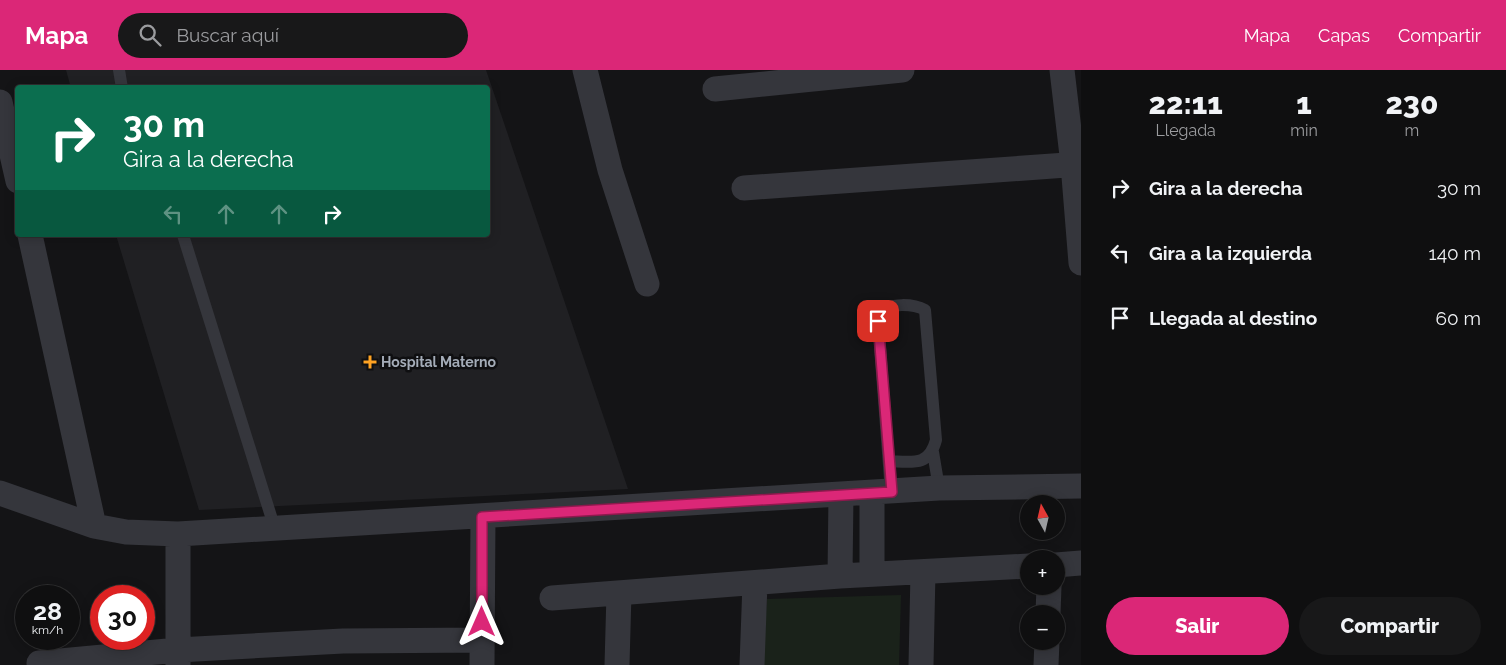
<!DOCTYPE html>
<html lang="es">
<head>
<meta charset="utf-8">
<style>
	body { margin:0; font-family:Raleway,sans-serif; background:#181819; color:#f1f3f6; height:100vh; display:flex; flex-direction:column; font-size:19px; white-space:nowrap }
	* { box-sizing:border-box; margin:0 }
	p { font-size:16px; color:#9b9c9f }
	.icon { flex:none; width:28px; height:28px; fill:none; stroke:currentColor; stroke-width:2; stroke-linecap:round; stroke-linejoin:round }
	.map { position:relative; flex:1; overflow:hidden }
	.details { display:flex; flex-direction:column; background:#0f0f10; width:425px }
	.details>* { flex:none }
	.banner { position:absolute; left:15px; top:15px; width:475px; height:152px; border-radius:5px; box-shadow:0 2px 12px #0003,0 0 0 1px #2f2f30; background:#0b6e4f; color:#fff; overflow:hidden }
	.needle { width:32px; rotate:352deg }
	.buttons { position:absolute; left:1020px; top:425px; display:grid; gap:10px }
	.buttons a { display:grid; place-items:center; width:45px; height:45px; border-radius:50%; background:#0f0f10; box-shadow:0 2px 12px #0003,0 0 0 1px #2f2f30; font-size:25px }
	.speed { position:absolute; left:15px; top:515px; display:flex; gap:10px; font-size:25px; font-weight:700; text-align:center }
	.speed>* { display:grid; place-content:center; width:65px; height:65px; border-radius:50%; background:#0f0f10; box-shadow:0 2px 12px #0003,0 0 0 1px #2f2f30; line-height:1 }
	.speed small { font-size:12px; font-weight:400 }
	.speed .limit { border:8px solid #d22; background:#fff; color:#111 }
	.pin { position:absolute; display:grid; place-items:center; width:42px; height:42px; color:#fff; margin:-21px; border-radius:10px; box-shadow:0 2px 8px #0006 }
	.me { position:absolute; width:55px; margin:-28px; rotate:0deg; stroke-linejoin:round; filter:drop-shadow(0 0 4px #0008) }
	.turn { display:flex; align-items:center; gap:18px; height:105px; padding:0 25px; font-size:22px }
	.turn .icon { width:65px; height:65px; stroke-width:2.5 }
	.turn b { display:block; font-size:35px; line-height:42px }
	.lanes { display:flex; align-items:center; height:48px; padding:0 25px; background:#0003; justify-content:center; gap:25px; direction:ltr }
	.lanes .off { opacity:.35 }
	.eta { display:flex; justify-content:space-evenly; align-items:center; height:85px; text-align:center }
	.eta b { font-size:30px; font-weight:800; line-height:35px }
	.button { display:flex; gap:10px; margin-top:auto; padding:10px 25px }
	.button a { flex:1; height:58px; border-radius:30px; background:#db2777; color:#fff; font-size:20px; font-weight:800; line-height:58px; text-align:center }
	.button a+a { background:#181819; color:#f1f3f6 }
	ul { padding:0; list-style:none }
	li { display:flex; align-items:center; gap:15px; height:65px; padding:0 25px }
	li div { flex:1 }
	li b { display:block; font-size:19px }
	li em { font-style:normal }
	header { display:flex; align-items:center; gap:30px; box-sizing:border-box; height:70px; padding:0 25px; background:#db2777; color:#fff }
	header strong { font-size:24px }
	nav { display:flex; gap:28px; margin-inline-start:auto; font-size:18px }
	.search { width:350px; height:45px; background:#181819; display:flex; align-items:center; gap:12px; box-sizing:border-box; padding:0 18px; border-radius:28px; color:#9b9c9f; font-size:19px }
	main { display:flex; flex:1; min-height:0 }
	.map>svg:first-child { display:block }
	.built { fill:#202023 }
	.green { fill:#1a221a }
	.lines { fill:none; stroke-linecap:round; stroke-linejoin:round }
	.lane { stroke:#35363c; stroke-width:12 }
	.street { stroke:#35363c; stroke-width:25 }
	.route-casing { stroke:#8e194d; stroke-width:12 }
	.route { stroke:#db2777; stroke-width:9 }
	.poi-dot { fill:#ffa323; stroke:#0f0f11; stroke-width:2 }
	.labels { text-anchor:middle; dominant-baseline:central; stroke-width:5; stroke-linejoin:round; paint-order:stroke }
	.poi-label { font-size:14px; font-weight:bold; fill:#a4acb8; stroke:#0f0f11; text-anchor:start }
</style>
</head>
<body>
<header>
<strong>Mapa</strong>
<div class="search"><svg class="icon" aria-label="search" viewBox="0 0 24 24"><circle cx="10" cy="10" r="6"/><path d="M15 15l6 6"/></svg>Buscar aquí</div>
<nav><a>Mapa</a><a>Capas</a><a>Compartir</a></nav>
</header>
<main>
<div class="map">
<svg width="1081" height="595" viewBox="0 0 1081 595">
	<rect width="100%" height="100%" fill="#141416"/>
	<path class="built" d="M66,0H486L628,419L199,440L116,165H488V18H71Z"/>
	<path class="green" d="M901,525L899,595H763L767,529Z"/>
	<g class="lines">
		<path class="lane" d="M119,0L122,18
			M183,165L275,459
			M933,382L939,418
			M889,391C912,392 929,397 936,370L925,240C914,234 889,232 881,243C879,246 879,249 878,251L891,422"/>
		<path class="street" d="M585,0L610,100L647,214
			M1062,0L1073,94L1081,193
			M715,19L902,0
			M0,32L18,111
			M744,118L1081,94
			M30,165L94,456
			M0,423L94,456L126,462L178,464L939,418L1081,416
			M872,423V504
			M1056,495L1081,493
			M840,506L841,424
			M552,528L840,506L1029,496
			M1048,544L1049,516
			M39,593L178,580L343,571L482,570
			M178,595V464
			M482,595L483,447
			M617,595L619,523
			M752,595L755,513
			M921,595L923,502
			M1046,595L1047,571"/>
	</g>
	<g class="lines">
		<defs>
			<path id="route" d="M482,552V447L892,422L878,251"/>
		</defs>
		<use href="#route" class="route-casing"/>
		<use href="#route" class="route"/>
	</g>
	<path class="poi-dot" d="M367.5 284.5h5v5h5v5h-5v5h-5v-5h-5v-5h5z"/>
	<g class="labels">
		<g class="poi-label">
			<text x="381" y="292">Hospital Materno</text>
		</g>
	</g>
</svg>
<div class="buttons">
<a><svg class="needle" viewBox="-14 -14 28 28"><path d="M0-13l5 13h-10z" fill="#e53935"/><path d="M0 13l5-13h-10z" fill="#9b9c9f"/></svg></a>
<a>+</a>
<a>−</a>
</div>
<div class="speed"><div>28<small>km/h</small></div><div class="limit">30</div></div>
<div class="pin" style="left:878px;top:251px;background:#d93025"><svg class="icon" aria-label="arrive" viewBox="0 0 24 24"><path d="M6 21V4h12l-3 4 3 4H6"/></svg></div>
<svg class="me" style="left:482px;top:552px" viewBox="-20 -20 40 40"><path d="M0-17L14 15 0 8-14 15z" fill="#db2777" stroke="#fff" stroke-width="4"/></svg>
<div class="banner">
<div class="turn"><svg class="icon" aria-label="right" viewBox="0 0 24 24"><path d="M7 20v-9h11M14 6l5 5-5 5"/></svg><div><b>30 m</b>Gira a la derecha</div></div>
<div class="lanes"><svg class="icon off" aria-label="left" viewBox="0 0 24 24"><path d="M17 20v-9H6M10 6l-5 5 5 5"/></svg><svg class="icon off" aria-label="ahead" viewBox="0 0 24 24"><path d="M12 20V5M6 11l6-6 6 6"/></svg><svg class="icon off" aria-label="ahead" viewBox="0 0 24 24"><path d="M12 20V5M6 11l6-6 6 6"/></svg><svg class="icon" aria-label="right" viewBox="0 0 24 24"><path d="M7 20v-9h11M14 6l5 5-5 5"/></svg></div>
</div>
</div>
<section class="details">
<div class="eta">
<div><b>22:11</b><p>Llegada</p></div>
<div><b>1</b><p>min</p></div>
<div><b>230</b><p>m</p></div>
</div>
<ul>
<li><svg class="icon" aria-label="right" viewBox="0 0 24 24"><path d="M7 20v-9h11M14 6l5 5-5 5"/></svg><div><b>Gira a la derecha</b></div><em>30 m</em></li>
<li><svg class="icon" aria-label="left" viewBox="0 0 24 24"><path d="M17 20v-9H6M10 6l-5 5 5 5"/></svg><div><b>Gira a la izquierda</b></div><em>140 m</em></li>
<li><svg class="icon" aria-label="arrive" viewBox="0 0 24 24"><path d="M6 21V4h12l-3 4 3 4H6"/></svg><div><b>Llegada al destino</b></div><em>60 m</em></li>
</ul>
<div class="button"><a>Salir</a><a>Compartir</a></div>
</section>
</main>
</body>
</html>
